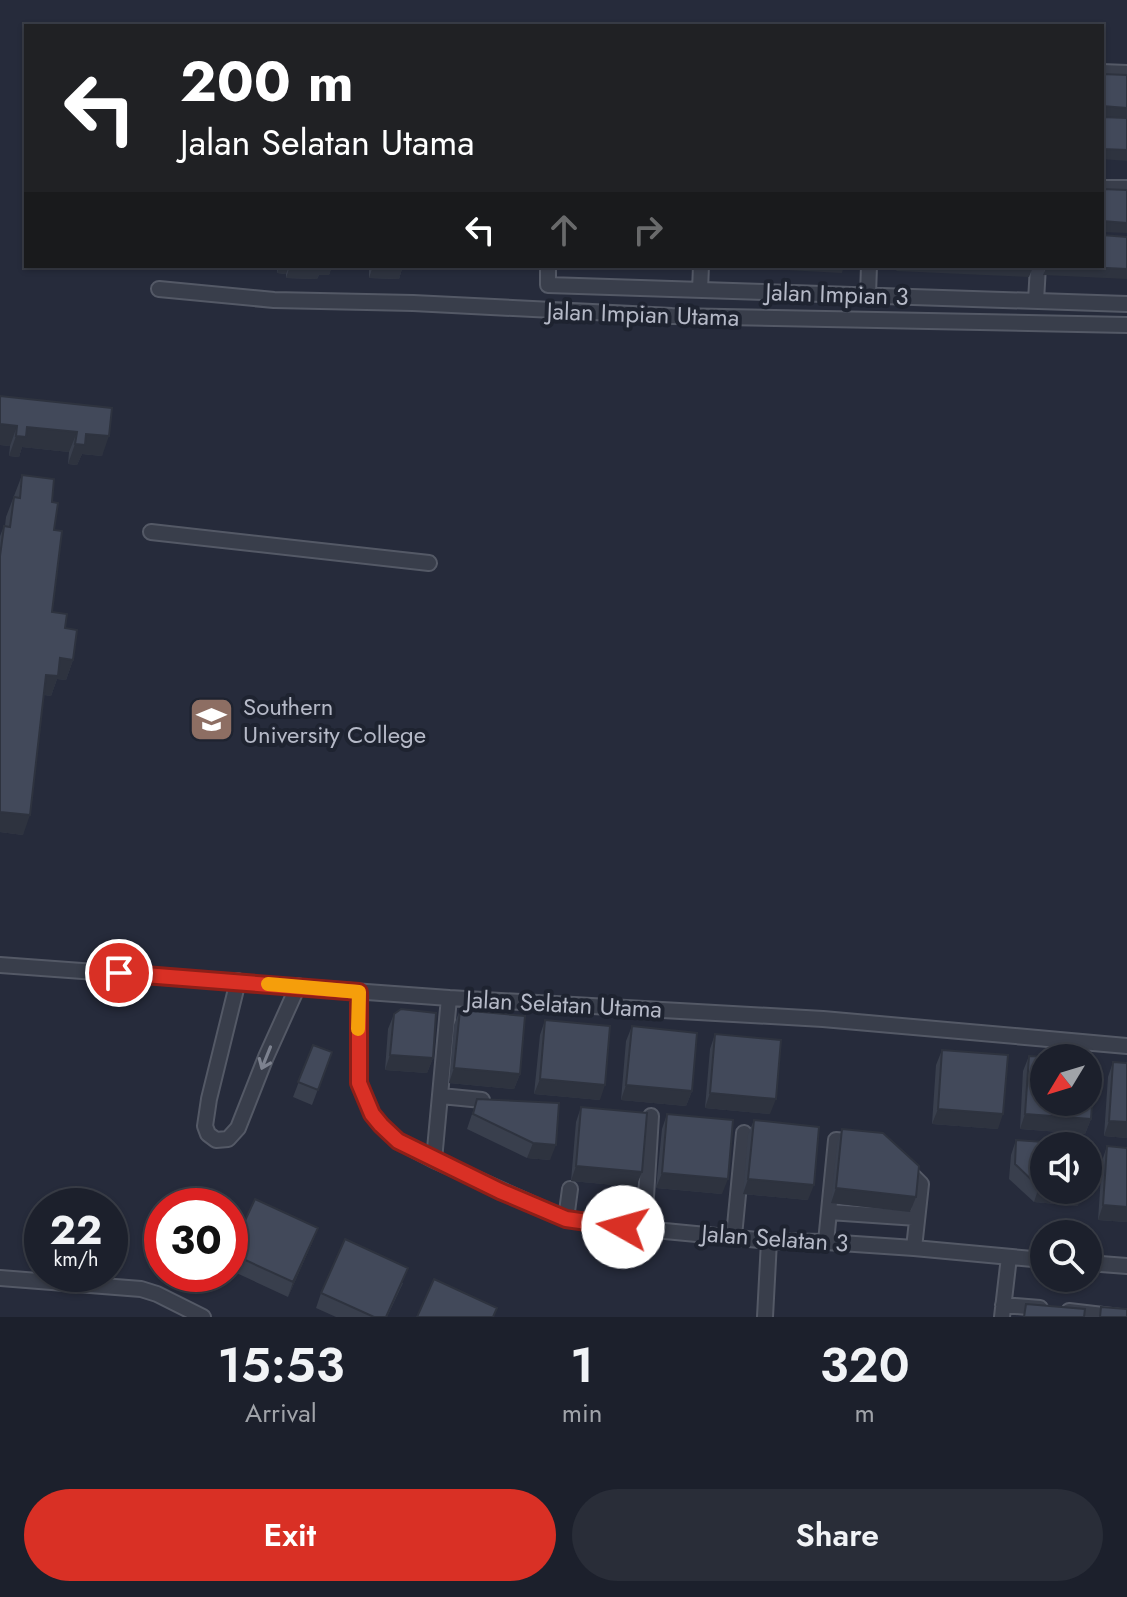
<!DOCTYPE html>
<html lang="en">
<head>
<meta charset="utf-8">
<style>
	body { margin:0; font-family:Jost,sans-serif; background:#292d38; color:#f1f3f6; height:100vh; display:flex; flex-direction:column; font-size:30px; white-space:nowrap }
	* { box-sizing:border-box; margin:0 }
	p { font-size:26px; color:#a0a3a9 }
	.icon { flex:none; width:44px; height:44px; fill:none; stroke:currentColor; stroke-width:2; stroke-linecap:round; stroke-linejoin:round }
	.map { position:relative; height:1317px; overflow:hidden }
	.panel { display:flex; flex-direction:column; background:#1c202c; flex:1 }
	.panel>* { flex:none }
	.top-card { position:absolute; left:24px; top:24px; width:1080px; height:244px; border-radius:0px; box-shadow:0 2px 6px #0004,0 0 0 2px #3a3e48; background:#202124; color:#fff; overflow:hidden }
	.needle { width:52px; rotate:232deg }
	.buttons { position:absolute; left:1030px; top:1044px; display:grid; gap:16px }
	.buttons a { display:grid; place-items:center; width:72px; height:72px; border-radius:50%; background:#1c202c; box-shadow:0 2px 6px #0004,0 0 0 2px #3a3e48; font-size:40px }
	.speed { position:absolute; left:24px; top:1188px; display:flex; gap:16px; font-size:40px; font-weight:700; text-align:center }
	.speed>* { display:grid; place-content:center; width:104px; height:104px; border-radius:50%; background:#1c202c; box-shadow:0 2px 6px #0004,0 0 0 2px #3a3e48; line-height:1 }
	.speed small { font-size:20px; font-weight:400 }
	.speed .limit { border:12px solid #d22; background:#fff; color:#111 }
	.pin { position:absolute; display:grid; place-items:center; width:68px; height:68px; color:#fff; margin:-34px; border:4px solid #fff; border-radius:50%; box-shadow:0 2px 8px #0007 }
	.me { position:absolute; width:88px; margin:-44px; rotate:277deg; stroke-linejoin:round; filter:drop-shadow(0 0 6px #0008) }
	.turn { display:flex; align-items:center; gap:28px; height:168px; padding:0 24px; font-size:36px }
	.turn .icon { width:104px; height:104px; stroke-width:2.5 }
	.turn b { display:block; font-size:56px; line-height:68px }
	.lanes { display:flex; align-items:center; height:76px; padding:0 24px; background:#0003; justify-content:center; gap:40px; direction:ltr }
	.lanes .off { opacity:.35 }
	.eta { display:flex; justify-content:space-evenly; align-items:center; height:136px; text-align:center }
	.eta b { font-size:48px; font-weight:600; line-height:56px }
	.cta { display:flex; gap:16px; margin-top:auto; padding:16px 24px }
	.cta a { flex:1; height:92px; border-radius:48px; background:#d93025; color:#fff; font-size:32px; font-weight:600; line-height:92px; text-align:center }
	.cta a+a { background:#292d38; color:#f1f3f6 }
	.map>svg:first-child { display:block }
	.lines { fill:none; stroke-linecap:round; stroke-linejoin:round }
	.minor-casing { stroke:#545966; stroke-width:18 }
	.minor { stroke:#393e4b; stroke-width:14 }
	.wall { fill:#393f4d }
	.shaded-wall { fill:#2e333f }
	.building { fill:#42495a; stroke:#2e333f; stroke-width:2 }
	.oneway { stroke:#7d828f }
	.route-casing { stroke:#8d1f18; stroke-width:20 }
	.route { stroke:#d93025; stroke-width:14 }
	.slow { stroke:#f59e0b; stroke-width:14 }
	.labels { text-anchor:middle; dominant-baseline:central; stroke-width:8; stroke-linejoin:round; paint-order:stroke }
	.street-label { font-size:24px; fill:#b5b9c7; stroke:#1e2330 }
	.poi-label { font-size:24px; fill:#b5b9c7; stroke:#1e2330; text-anchor:start }
</style>
</head>
<body>
<div class="map">
<svg width="1127" height="1317" viewBox="0 0 1127 1317">
	<rect width="100%" height="100%" fill="#262b3b"/>
	<g class="lines">
		<defs>
			<path id="minor" d="M1102,72L1127,73
				M1102,188H1127
				M548,266V285L1127,304
				M159,289L274,300L413,303L672,316L1127,325
				M700,290L701,266
				M868,295L869,266
				M1036,301L1038,266
				M151,532L429,563
				M0,965L449,998L823,1019L1127,1046
				M238,981L209,1099L205,1126L208,1134L216,1140L228,1139L238,1128L266,1057L298,986
				M359,992V1083L372,1114L381,1125L398,1141L434,1160L566,1219L644,1229L769,1241L826,1242L914,1248L1044,1260
				M441,1096L482,1100
				M434,1160L449,998
				M905,1168L921,1184L914,1248
				M829,1212L917,1218
				M566,1219L570,1189
				M644,1229L651,1116
				M734,1236L744,1133
				M826,1242L836,1140L857,1142
				M1088,1263L1127,1266
				M0,1278L141,1289L157,1294L203,1317
				M1003,1305L1040,1308
				M1069,1311L1120,1317
				M765,1317L769,1241
				M1002,1317L1009,1257"/>
		</defs>
		<use href="#minor" class="minor-casing"/>
		<use href="#minor" class="minor"/>
	</g>
	<path class="wall" d="M277,266H332L329,275H319L317,279L286,278V274L277,273Z
		M365,266H405L404,270L402,269L399,279L369,278V268H365Z
		M0,396L112,408L102,456L82,454L77,465L68,464L69,452L22,447L19,457L9,456L10,446L0,445Z
		M22,475L52,502L54,530L52,612L65,628L73,660L66,680L57,679L51,696L44,695L23,835L0,832V536L4,526H5L6,517Z
		M460,1010L520,1074L514,1089L449,1083L454,1025Z
		M394,1014L433,1058L427,1073L385,1070L388,1029Z
		M545,1020L600,1100L534,1094L540,1035Z
		M632,1026L692,1091L686,1106L621,1100L626,1041Z
		M715,1034L770,1114L705,1108L710,1049Z
		M313,1045L332,1052L312,1105L293,1097Z
		M942,1050L998,1129L932,1124L936,1065Z
		M1029,1056L1091,1119L1085,1134L1020,1129L1023,1071Z
		M1113,1062L1127,1063V1138L1104,1136L1108,1077Z
		M477,1099L559,1103L550,1160L527,1158L467,1129Z
		M581,1107L636,1187L571,1181L576,1122Z
		M667,1114L722,1194L656,1188L662,1129Z
		M754,1120L808,1200L743,1194L748,1135Z
		M842,1129L910,1212L831,1203L837,1144Z
		M1016,1140L1078,1206L1034,1202L1009,1179L1011,1155Z
		M1107,1146L1127,1148V1222L1098,1220L1102,1161Z
		M318,1228L312,1243L288,1297L230,1270V1253Z
		M403,1283L387,1317H336L316,1308L321,1293Z"/>
	<path class="shaded-wall" d="M1102,106L1127,108V118L1102,116Z
		M1102,149L1127,150V161L1102,159Z
		M1102,221L1127,223V233L1102,232Z
		M279,266H289L286,274L277,273Z
		M290,266H332L329,275H319L317,279L286,278Z
		M373,266H405L404,270L402,269L399,279L369,278Z
		M634,266H696L694,269Z
		M708,266H844L842,273Z
		M898,266H1005L1033,267L1029,277L896,271Z
		M1047,266L1127,269V279L1043,275Z
		M0,424L17,426L10,446L0,445Z
		M27,427L77,432L69,452L22,447L19,457L9,456L16,436Z
		M86,434L109,436L102,456L82,454L77,465L68,464L75,444Z
		M60,658L73,660L66,680L57,679L51,696L39,694L46,675Z
		M0,812L30,815L23,835L0,832Z
		M390,1055L433,1058L427,1073L385,1070Z
		M454,1068L520,1074L514,1089L449,1083Z
		M540,1079L605,1085L600,1100L534,1094Z
		M626,1085L692,1091L686,1106L621,1100Z
		M710,1093L776,1099L770,1114L705,1108Z
		M938,1109L1003,1114L998,1129L932,1124Z
		M1025,1114L1091,1119L1085,1134L1020,1129Z
		M1109,1121L1127,1122V1138L1104,1136Z
		M533,1143L556,1145L550,1160L527,1158Z
		M576,1166L642,1172L636,1187L571,1181Z
		M662,1173L728,1179L722,1194L656,1188Z
		M748,1179L814,1185L808,1200L743,1194Z
		M1039,1187L1044,1188V1190L1083,1191L1078,1206L1034,1202Z
		M836,1188L916,1197L910,1212L831,1203Z
		M1103,1205L1127,1207V1222L1098,1220Z
		M318,1228L312,1243L288,1297L293,1282Z"/>
	<path class="building" d="M1102,74L1127,75V108L1102,106Z
		M1102,117L1127,118V150L1102,149Z
		M1102,189L1127,190V223L1102,221Z
		M1102,235L1127,237V269L1066,266H1102Z
		M0,396L112,408L109,436L86,434L85,445L75,444L77,432L27,427L26,437L16,436L17,426L0,424Z
		M22,475L54,479L52,502L58,503L54,530L62,531L52,612L67,614L65,628L77,630L73,660L60,658L58,676L46,675L30,815L0,812V556L4,526L10,527L14,497L20,498Z
		M401,1009L436,1013L433,1058L390,1055L394,1014Z
		M460,1010L525,1016L520,1074L454,1068Z
		M545,1020L610,1026L605,1085L540,1079Z
		M632,1026L697,1033L692,1091L626,1085Z
		M715,1034L781,1040L776,1099L710,1093Z
		M313,1045L332,1052L318,1090L298,1082Z
		M942,1050L1008,1055L1003,1114L938,1109Z
		M1029,1056L1061,1058H1044V1102H1088V1060L1095,1061L1091,1119L1025,1114Z
		M1113,1062L1127,1063V1122L1109,1121Z
		M477,1099L559,1103L556,1145L533,1143L473,1114Z
		M581,1107L647,1113L642,1172L576,1166Z
		M667,1114L733,1120L728,1179L662,1173Z
		M754,1120L819,1127L814,1185L748,1179Z
		M842,1129L883,1133L919,1166L916,1197L836,1188Z
		M1016,1140L1086,1145V1146H1044V1188L1039,1187L1015,1164Z
		M1107,1146L1127,1148V1207L1103,1205Z
		M255,1199L318,1228L293,1282L230,1253Z
		M345,1239L408,1268L386,1317H374L321,1293Z
		M434,1279L497,1308L493,1317H417Z
		M1026,1304L1085,1309L1084,1317H1024Z
		M1101,1307L1127,1309V1317H1100Z"/>
	<defs><path id="oneway-shaft" d="M-6 0H5M1.5-3L5.5 0L1.5 3" fill="none" stroke-width="1.6" stroke-linecap="round" stroke-linejoin="round" transform="scale(2)"/></defs>
	<use class="oneway" href="#oneway-shaft" transform="translate(266 1058) rotate(112)"/>
	<g class="lines">
		<defs>
			<path id="route" d="M119,973L359,992V1083L372,1114L381,1125L398,1141L500,1191L566,1219L623,1227"/>
		</defs>
		<use href="#route" class="route-casing"/>
		<use href="#route" class="route"/>
		<path class="slow" d="M268,984L359,992L358,1029"/>
	</g>
	<defs>
		<symbol id="university-square" viewBox="-11 -11 22 22"><rect x="-9" y="-9" width="18" height="18" rx="4" fill="#8d6e63" stroke="#1e2330"/><path d="M0-5L7-2L0 1L-7-2ZM-4 1L0 2.5L4 1V4Q0 6-4 4Z" fill="#fff"/></symbol>
	</defs>
	<g fill-rule="evenodd">
		<use href="#university-square" x="186" y="694" width="51" height="51"/>
	</g>
	<g class="labels">
		<g class="street-label">
			<text transform="translate(837 294) rotate(2)">Jalan Impian 3</text>
			<text transform="translate(643 314) rotate(2)">Jalan Impian Utama</text>
			<text transform="translate(564 1004) rotate(3)">Jalan Selatan Utama</text>
			<text transform="translate(775 1238) rotate(4)">Jalan Selatan 3</text>
		</g>
		<g class="poi-label">
			<text x="243" y="706">Southern<tspan x="243" dy="28">University College</tspan></text>
		</g>
	</g>
</svg>
<div class="buttons">
<a><svg class="needle" viewBox="-14 -14 28 28"><path d="M0-13l5 13h-10z" fill="#e53935"/><path d="M0 13l5-13h-10z" fill="#a0a3a9"/></svg></a>
<a><svg class="icon" aria-label="sound" viewBox="0 0 24 24"><path d="M4 9h4l5-4v14l-5-4H4zM17 9q2 3 0 6"/></svg></a>
<a><svg class="icon" aria-label="search" viewBox="0 0 24 24"><circle cx="10" cy="10" r="6"/><path d="M15 15l6 6"/></svg></a>
</div>
<div class="speed"><div>22<small>km/h</small></div><div class="limit">30</div></div>
<div class="pin" style="left:119px;top:973px;background:#d93025"><svg class="icon" aria-label="arrive" viewBox="0 0 24 24"><path d="M6 21V4h12l-3 4 3 4H6"/></svg></div>
<svg class="me" style="left:623px;top:1227px" viewBox="-20 -20 40 40"><circle r="19" fill="#fff"/><path d="M0-13L10 11 0 6-10 11z" fill="#d93025"/></svg>
<div class="top-card">
<div class="turn"><svg class="icon" aria-label="left" viewBox="0 0 24 24"><path d="M17 20v-9H6M10 6l-5 5 5 5"/></svg><div><b>200 m</b>Jalan Selatan Utama</div></div>
<div class="lanes"><svg class="icon" aria-label="left" viewBox="0 0 24 24"><path d="M17 20v-9H6M10 6l-5 5 5 5"/></svg><svg class="icon off" aria-label="ahead" viewBox="0 0 24 24"><path d="M12 20V5M6 11l6-6 6 6"/></svg><svg class="icon off" aria-label="right" viewBox="0 0 24 24"><path d="M7 20v-9h11M14 6l5 5-5 5"/></svg></div>
</div>
</div>
<section class="panel">
<div class="eta">
<div><b>15:53</b><p>Arrival</p></div>
<div><b>1</b><p>min</p></div>
<div><b>320</b><p>m</p></div>
</div>
<div class="cta"><a>Exit</a><a>Share</a></div>
</section>
</body>
</html>
